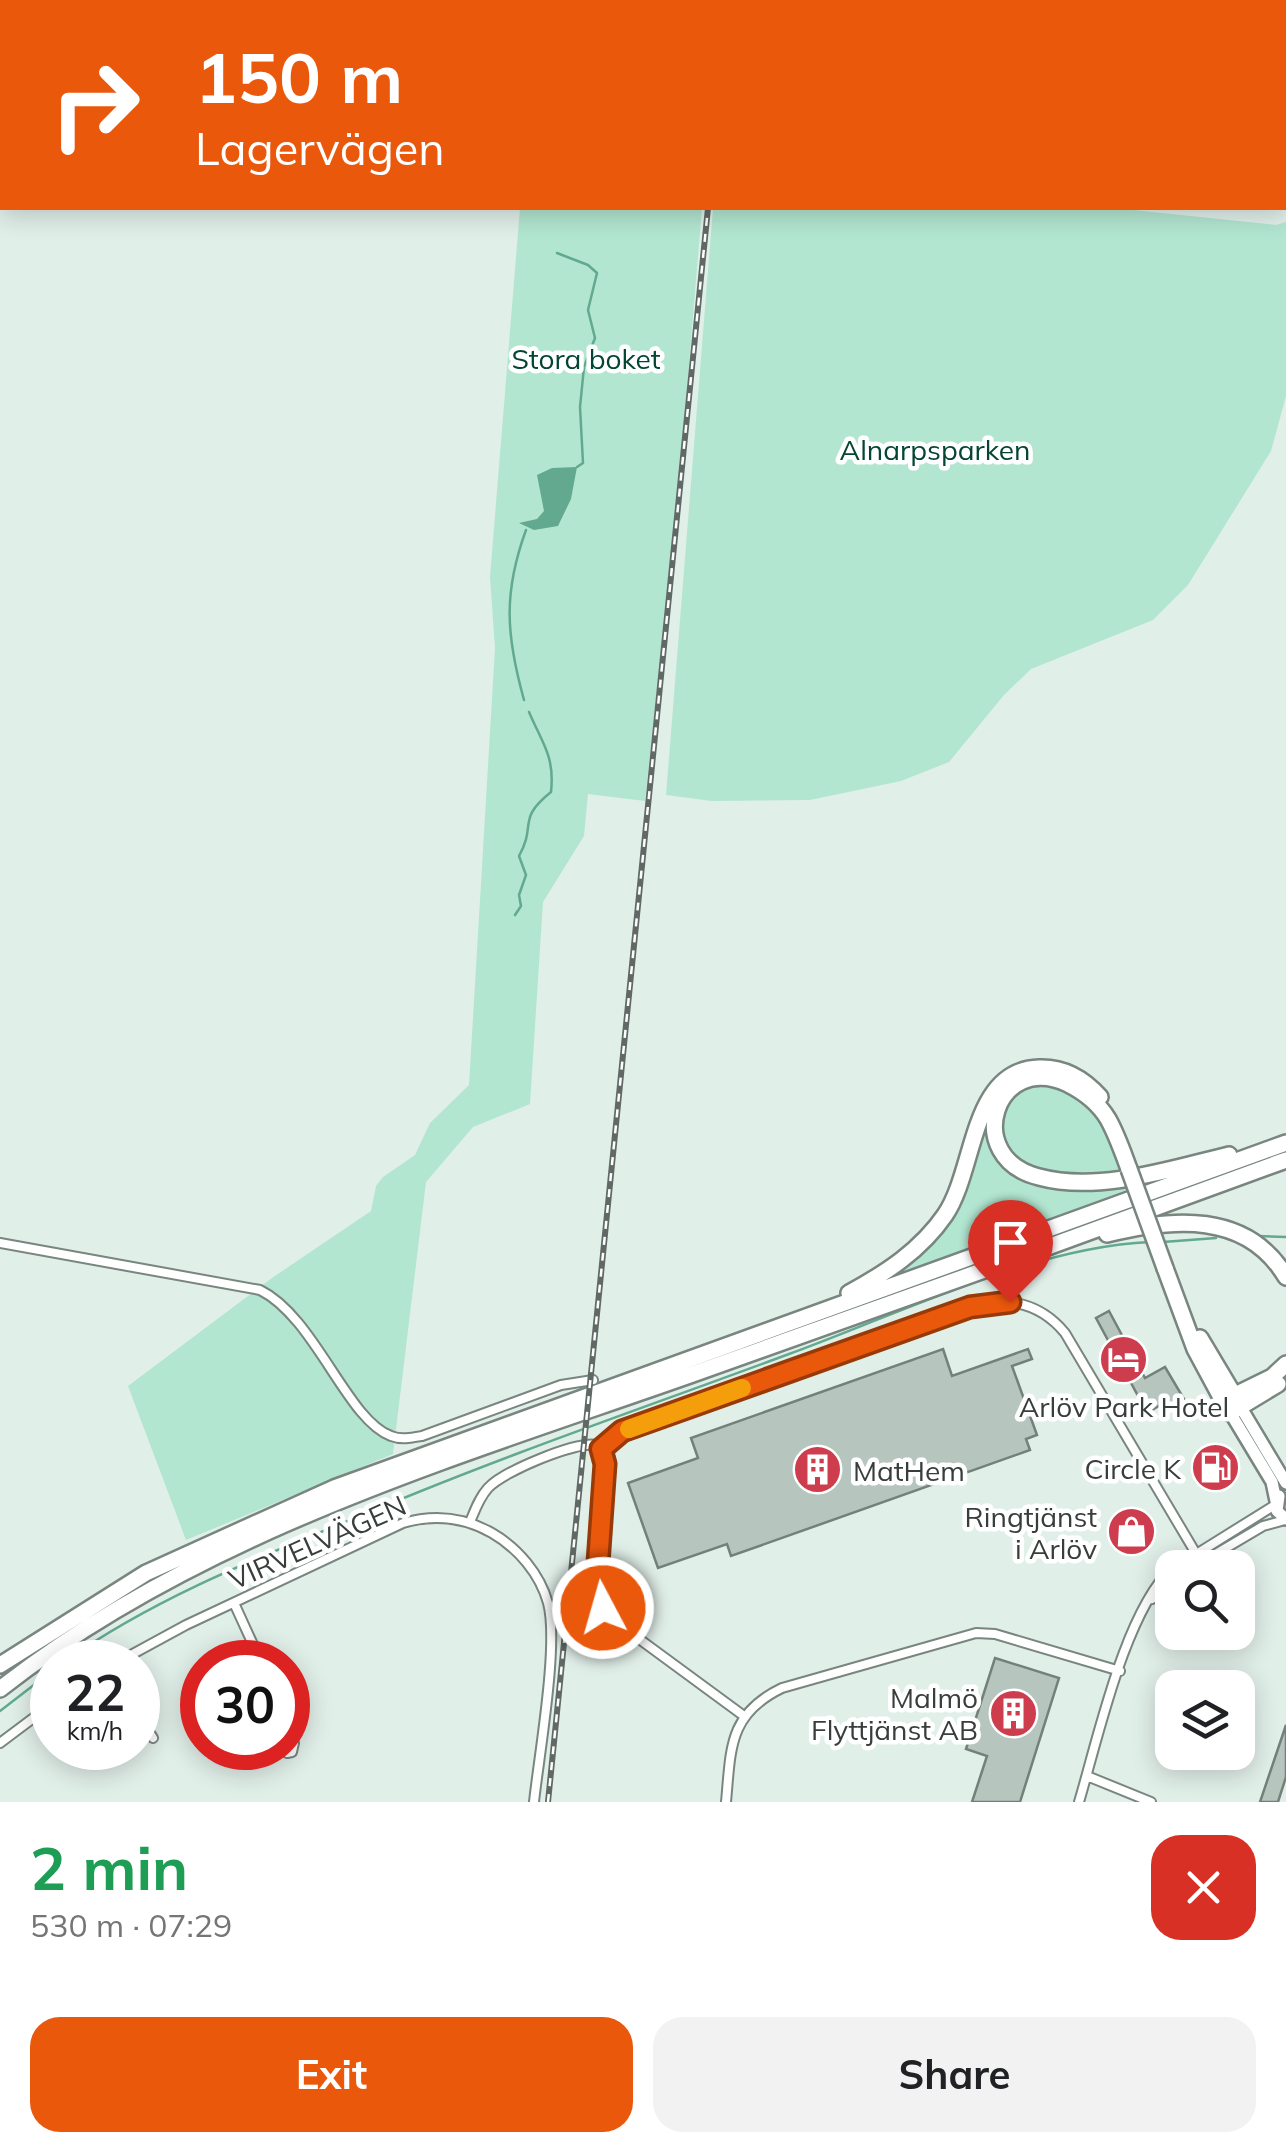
<!DOCTYPE html>
<html lang="en">
<head>
<meta charset="utf-8">
<style>
	body { margin:0; font-family:Mulish,sans-serif; background:#f2f2f2; color:#202124; height:100vh; display:flex; flex-direction:column; font-size:38px; white-space:nowrap }
	* { box-sizing:border-box; margin:0 }
	p { font-size:32px; color:#757577 }
	.icon { flex:none; width:55px; height:55px; fill:none; stroke:currentColor; stroke-width:2; stroke-linecap:round; stroke-linejoin:round }
	.map { position:relative; height:1802px; overflow:hidden }
	.panel { display:flex; flex-direction:column; background:#fff; flex:1 }
	.panel>* { flex:none }
	.guide { position:absolute; left:0px; top:0px; width:1288px; height:210px; box-shadow:0 5px 25px #0003; background:#ea580c; color:#fff; overflow:hidden }
	.controls { position:absolute; left:1155px; top:1550px; display:grid; gap:20px }
	.controls a { display:grid; place-items:center; width:100px; height:100px; border-radius:20px; background:#fff; box-shadow:0 5px 25px #0003; font-size:50px }
	.speed { position:absolute; left:30px; top:1640px; display:flex; gap:20px; font-size:50px; font-weight:700; text-align:center }
	.speed>* { display:grid; place-content:center; width:130px; height:130px; border-radius:50%; background:#fff; box-shadow:0 5px 25px #0003; line-height:1 }
	.speed small { font-size:25px; font-weight:400 }
	.speed .limit { border:15px solid #d22; background:#fff; color:#111 }
	.pin { position:absolute; display:grid; place-items:center; width:85px; height:85px; color:#fff; margin:-102px -42px; border-radius:50% 50% 50% 0; rotate:-45deg; box-shadow:0 0 10px #0007 }
	.pin .icon { rotate:45deg }
	.me { position:absolute; width:110px; margin:-55px; rotate:354deg; stroke-linejoin:round; filter:drop-shadow(0 0 8px #0008) }
	.turn { display:flex; align-items:center; gap:35px; height:210px; padding:0 30px; font-size:45px }
	.turn .icon { width:130px; height:130px; stroke-width:2.5 }
	.turn b { display:block; font-size:70px; line-height:85px }
	.round { display:grid; place-items:center; flex:none; width:105px; height:105px; border-radius:30px; background:#f2f2f2 }
	.overview { display:flex; align-items:center; justify-content:space-between; height:170px; padding:0 30px }
	h1 { font-size:60px; font-weight:700; line-height:75px; color:#1e9e55 }
	.button { display:flex; gap:20px; margin-top:auto; padding:20px 30px }
	.button a { flex:1; height:115px; border-radius:30px; background:#ea580c; color:#fff; font-size:40px; font-weight:700; line-height:115px; text-align:center }
	.button a+a { background:#f2f2f2; color:#202124 }
	.map>svg:first-child { display:block }
	.green { fill:#b2e6d1 }
	.water { fill:#62a990 }
	.lines { fill:none; stroke-linecap:round; stroke-linejoin:round }
	.stream { stroke:#62a990; stroke-width:2.5 }
	.building { fill:#b7c5bf; stroke:#74817b; stroke-width:2.5 }
	.minor-casing { stroke:#798680; stroke-width:12 }
	.secondary-casing { stroke:#798680; stroke-width:16 }
	.motorway-casing { stroke:#798680; stroke-width:20 }
	.minor { stroke:#fff; stroke-width:8 }
	.secondary { stroke:#fff; stroke-width:11 }
	.motorway { stroke:#fff; stroke-width:15 }
	.rail-casing { stroke:#616966; stroke-width:6 }
	.rail { stroke:#fff; stroke-width:2.5; stroke-dasharray:8; stroke-linecap:butt }
	.motorway-bridge-casing { stroke:#798680; stroke-width:20; stroke-linecap:butt }
	.motorway-bridge { stroke:#fff; stroke-width:15 }
	.route-casing { stroke:#983908; stroke-width:25 }
	.route { stroke:#ea580c; stroke-width:18 }
	.slow { stroke:#f59e0b; stroke-width:18 }
	.labels { text-anchor:middle; dominant-baseline:central; stroke-width:9; stroke-linejoin:round; paint-order:stroke }
	.park-label { font-size:28px; fill:#044534; stroke:#fff }
	.poi-label { font-size:28px; fill:#383e3c; stroke:#fff; text-anchor:end }
	.street-label { font-size:28px; fill:#383e3c; stroke:#fff }
</style>
</head>
<body>
<div class="map">
<svg width="1286" height="1802" viewBox="0 0 1286 1802">
	<rect width="100%" height="100%" fill="#e1efe9"/>
	<path class="green" d="M520,208H702L679,486L645,801L588,794L584,836L543,902L530,1104L473,1127L426,1182L393,1454L186,1540L128,1386L272,1278L371,1211L376,1186L383,1177L415,1155L430,1123L469,1085L495,648L490,577Z
		M713,208H1114L1276,225L1286,222V396L1271,451L1188,585L1153,620L1031,669L1004,695L949,762L901,781L810,800L712,801L666,795Z
		M1032,1085C1095,1086 1104,1124 1126,1174L1067,1177L1021,1165L1002,1141C1003,1111 1005,1099 1032,1085Z
		M994,1095L989,1134L1029,1179L1161,1178L885,1280L933,1239Z"/>
	<path class="water" d="M577,467L571,499L558,526L534,530L519,523L537,519L544,511L537,475L552,468Z"/>
	<g class="lines">
		<path class="stream" d="M557,253L588,265L597,273L588,310L595,338L584,367L580,407L583,463L577,467
			M524,700C506,635 503,593 526,530
			M515,915L521,906L519,895L526,875L519,856C537,824 516,820 551,792C555,756 542,743 529,712
			M1258,1236L1286,1237
			M1163,1242L1216,1238
			M64,1662C157,1596 265,1555 370,1512C508,1454 649,1406 789,1354C899,1314 1033,1247 1150,1242
			M0,1711L52,1671"/>
	</g>
	<path class="building" d="M1109,1311L1145,1378L1165,1367L1184,1399L1166,1409L1162,1404L1149,1412L1144,1407L1096,1318Z
		M943,1349L952,1376L1028,1349L1032,1359L1012,1366L1037,1435L1026,1439L1030,1450L731,1556L727,1544L658,1568L628,1483L698,1458L691,1438Z
		M995,1658L1059,1678L1020,1802H972L987,1756L966,1749Z
		M1286,1725V1777L1278,1802H1260Z"/>
	<g class="lines">
		<defs>
			<path id="minor" d="M941,0L942,2
				M1256,0L1257,2
				M149,2L160,0
				M0,38H2
				M1285,56H1286
				M1285,69L1286,71
				M0,1243L260,1290C315,1317 347,1420 391,1436C401,1440 411,1438 422,1436L561,1385L593,1380
				M601,1449L622,1431L970,1307C1007,1296 1040,1303 1065,1333L1201,1562
				M470,1522C475,1510 479,1498 488,1488C504,1471 576,1441 597,1445C627,1482 572,1576 612,1619L744,1716
				M1174,1568L1275,1505
				M1192,1568L1263,1526L1285,1520
				M1152,1599L1172,1581
				M234,1603L261,1662
				M118,1662L186,1625L403,1523C434,1514 464,1517 492,1533C518,1548 540,1574 548,1603C559,1644 539,1755 534,1802
				M138,1714L153,1738
				M0,1743L52,1704
				M282,1748L287,1753L292,1752L294,1743L288,1741
				M1087,1776L1151,1802
				M726,1802C731,1749 728,1714 782,1688L976,1633L995,1634L1120,1671
				M1079,1802C1098,1738 1125,1612 1172,1568"/>
			<path id="secondary" d="M1237,1401L1286,1483
				M1228,1409L1272,1482L1276,1501
				M1279,1496L1277,1511L1286,1519"/>
			<path id="motorway" d="M1129,1169C1123,1153 1117,1135 1108,1119C1099,1104 1084,1092 1068,1084C995,1050 961,1158 1039,1177C1098,1193 1171,1169 1229,1155
				M1107,1234C1172,1218 1247,1211 1286,1277
				M1165,1268L1195,1349L1223,1401L1272,1377L1286,1364
				M849,1293C886,1273 921,1250 945,1215C976,1170 970,1070 1039,1068C1065,1067 1084,1079 1100,1097
				M1200,1338L1234,1395
				M1230,1413L1278,1384
				M0,1665L146,1573L334,1488L1286,1143
				M0,1689C200,1532 454,1458 690,1375C889,1305 1088,1233 1286,1160"/>
		</defs>
		<use href="#minor" class="minor-casing"/>
		<use href="#secondary" class="secondary-casing"/>
		<use href="#motorway" class="motorway-casing"/>
		<use href="#minor" class="minor"/>
		<use href="#secondary" class="secondary"/>
		<use href="#motorway" class="motorway"/>
		<defs>
			<path id="rail" d="M717,2V0
				M548,1802L708,208"/>
		</defs>
		<use href="#rail" class="rail-casing"/>
		<use href="#rail" class="rail"/>
		<defs>
			<path id="motorway-bridge" d="M1129,1169L1165,1268"/>
		</defs>
		<use href="#motorway-bridge" class="motorway-bridge-casing"/>
		<use href="#motorway-bridge" class="motorway-bridge"/>
	</g>
	<g class="lines">
		<defs>
			<path id="route" d="M603,1608L597,1577L605,1464L601,1449L622,1431L970,1307L1010,1302"/>
		</defs>
		<use href="#route" class="route-casing"/>
		<use href="#route" class="route"/>
		<path class="slow" d="M629,1429L742,1388"/>
	</g>
	<defs>
		<symbol id="hotel-disc" viewBox="-11 -11 22 22"><circle r="9.5" fill="#ce3d4d" stroke="#fff"/><path d="M-6-4.5h1.5V1H6V5H4.5V3h-9V5H-6ZM-4 0a1.8 1.8 0 1 1 3.6 0ZM.5 0V-2.5h3Q6-2.5 6 0Z" fill="#fff"/></symbol>
		<symbol id="fuel-disc" viewBox="-11 -11 22 22"><circle r="9.5" fill="#ce3d4d" stroke="#fff"/><path d="M-5.5-6h7V0h2V4h1.3V-2.5L3-4.5l.8-.8L6-3V5H2.5V1h-1V6h-7ZM-4.2-4.7v3.2H.2V-4.7Z" fill="#fff"/></symbol>
		<symbol id="building-disc" viewBox="-11 -11 22 22"><circle r="9.5" fill="#ce3d4d" stroke="#fff"/><path d="M-4-6H4V6H1V3H-1V6H-4ZM-2.5-4.3h1.7v1.8h-1.7ZM.8-4.3h1.7v1.8H.8ZM-2.5-1h1.7V.8h-1.7ZM.8-1h1.7V.8H.8Z" fill="#fff"/></symbol>
		<symbol id="shop-disc" viewBox="-11 -11 22 22"><circle r="9.5" fill="#ce3d4d" stroke="#fff"/><path d="M-5-2.5h2.3a2.7 3.5 0 0 1 5.4 0H5L5.5 6h-11ZM-1.5-2.5h3a1.5 2.3 0 0 0-3 0Z" fill="#fff"/></symbol>
	</defs>
	<g fill-rule="evenodd">
		<use href="#hotel-disc" x="1096" y="1332" width="55" height="55"/>
		<use href="#fuel-disc" x="1188" y="1440" width="55" height="55"/>
		<use href="#building-disc" x="790" y="1442" width="55" height="55"/>
		<use href="#shop-disc" x="1104" y="1504" width="55" height="55"/>
		<use href="#building-disc" x="986" y="1686" width="55" height="55"/>
	</g>
	<g class="labels">
		<g class="park-label">
			<text x="586" y="358">Stora boket</text>
			<text x="935" y="449">Alnarpsparken</text>
		</g>
		<g class="poi-label">
			<text x="1124" y="1406" text-anchor="middle">Arlöv Park Hotel</text>
			<text x="1181" y="1468">Circle K</text>
			<text x="853" y="1470" text-anchor="start">MatHem</text>
			<text x="1097" y="1516">Ringtjänst<tspan x="1097" dy="32">i Arlöv</tspan></text>
			<text x="978" y="1697">Malmö<tspan x="978" dy="32">Flyttjänst AB</tspan></text>
		</g>
		<g class="street-label">
			<text transform="translate(317 1542) rotate(-24)">VIRVELVÄGEN</text>
		</g>
	</g>
</svg>
<div class="controls">
<a><svg class="icon" aria-label="search" viewBox="0 0 24 24"><circle cx="10" cy="10" r="6"/><path d="M15 15l6 6"/></svg></a>
<a><svg class="icon" aria-label="layers" viewBox="0 0 24 24"><path d="M12 4l9 5-9 5-9-5zM3 14l9 5 9-5"/></svg></a>
</div>
<div class="speed"><div>22<small>km/h</small></div><div class="limit">30</div></div>
<div class="pin" style="left:1010px;top:1302px;background:#d93025"><svg class="icon" aria-label="arrive" viewBox="0 0 24 24"><path d="M6 21V4h12l-3 4 3 4H6"/></svg></div>
<svg class="me" style="left:603px;top:1608px" viewBox="-20 -20 40 40"><circle r="17" fill="#ea580c" stroke="#fff" stroke-width="3"/><path d="M0-11L8 9 0 5-8 9z" fill="#fff"/></svg>
<div class="guide">
<div class="turn"><svg class="icon" aria-label="right" viewBox="0 0 24 24"><path d="M7 20v-9h11M14 6l5 5-5 5"/></svg><div><b>150 m</b>Lagervägen</div></div>
</div>
</div>
<section class="panel">
<div class="overview"><div><h1>2 min</h1><p>530 m · 07:29</p></div><a class="round" style="background:#d93025;color:#fff"><svg class="icon" aria-label="close" viewBox="0 0 24 24"><path d="M6 6l12 12M18 6L6 18"/></svg></a></div>
<div class="button"><a>Exit</a><a>Share</a></div>
</section>
</body>
</html>
